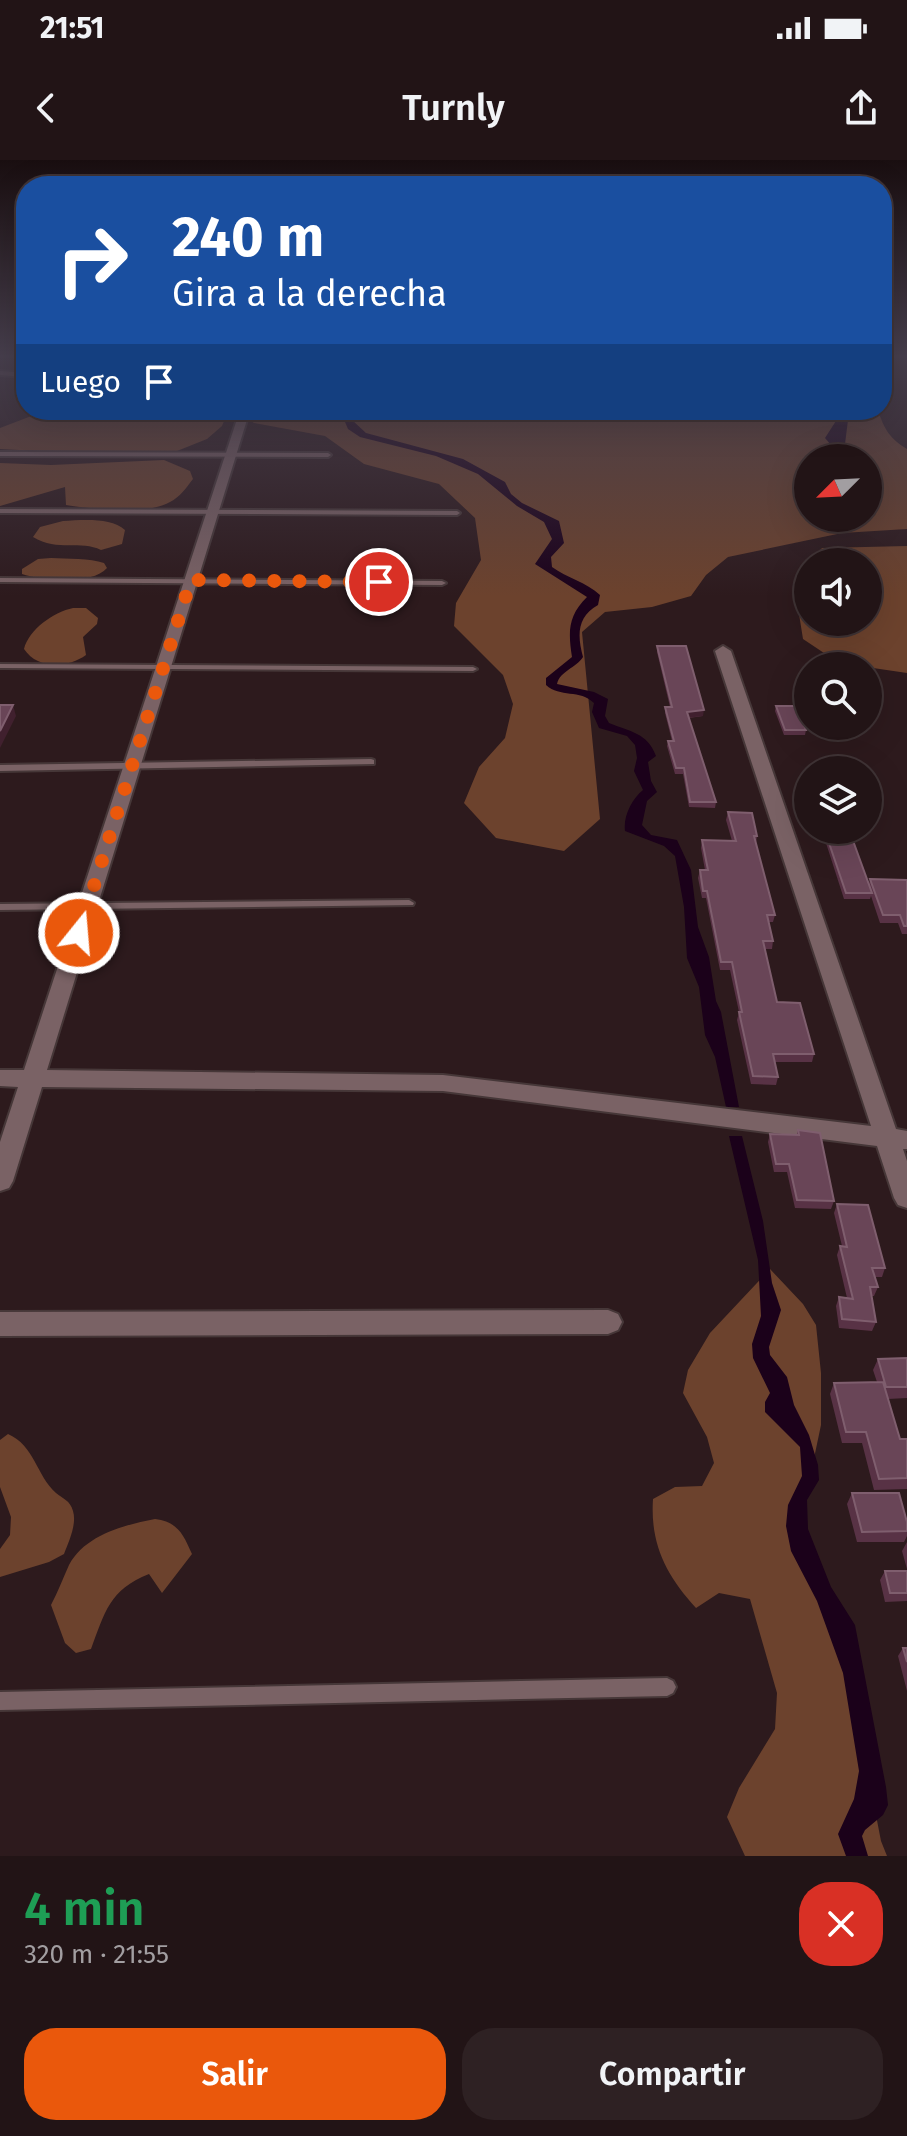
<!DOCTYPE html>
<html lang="es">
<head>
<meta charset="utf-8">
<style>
	body { margin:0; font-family:"Fira Sans",sans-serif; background:#2e2123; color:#f1f3f6; height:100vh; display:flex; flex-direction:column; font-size:30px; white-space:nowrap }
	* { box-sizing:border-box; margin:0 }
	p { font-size:26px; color:#a29ea1 }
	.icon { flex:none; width:44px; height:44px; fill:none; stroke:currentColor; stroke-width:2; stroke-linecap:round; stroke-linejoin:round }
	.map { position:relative; height:1696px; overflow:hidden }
	.side { display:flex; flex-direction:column; background:#221416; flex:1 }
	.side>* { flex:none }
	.guide { position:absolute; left:16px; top:16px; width:876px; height:244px; border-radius:32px; box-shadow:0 8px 32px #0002,0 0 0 2px #3f3335; background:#1a4fa0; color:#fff; overflow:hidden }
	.needle { width:52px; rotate:246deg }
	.buttons { position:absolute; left:794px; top:284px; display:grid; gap:16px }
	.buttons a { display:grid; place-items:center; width:88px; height:88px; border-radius:50%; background:#221416; box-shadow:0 8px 32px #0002,0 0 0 2px #3f3335; font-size:40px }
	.pin { position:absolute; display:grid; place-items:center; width:68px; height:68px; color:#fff; margin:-34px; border:4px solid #fff; border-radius:50%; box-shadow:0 2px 8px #0007 }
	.me { position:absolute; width:88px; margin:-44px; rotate:17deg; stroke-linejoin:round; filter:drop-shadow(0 0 6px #0008) }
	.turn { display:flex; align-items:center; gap:28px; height:168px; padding:0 24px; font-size:36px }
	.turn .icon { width:104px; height:104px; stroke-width:2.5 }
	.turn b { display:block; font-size:56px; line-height:68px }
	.then { display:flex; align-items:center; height:76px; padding:0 24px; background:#0003; gap:16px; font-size:30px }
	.round { display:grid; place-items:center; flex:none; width:84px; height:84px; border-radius:32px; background:#2e2123 }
	.summary { display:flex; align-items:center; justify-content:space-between; height:136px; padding:0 24px }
	h1 { font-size:48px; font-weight:600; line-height:60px; color:#1e9e55 }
	.button { display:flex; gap:16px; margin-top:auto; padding:16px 24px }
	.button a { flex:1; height:92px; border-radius:32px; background:#ea580c; color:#fff; font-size:32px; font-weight:600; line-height:92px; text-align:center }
	.button a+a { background:#2e2123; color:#f1f3f6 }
	.status { display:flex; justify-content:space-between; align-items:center; height:56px; padding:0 40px; background:#221416; direction:ltr }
	.status svg { height:22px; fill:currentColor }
	header { display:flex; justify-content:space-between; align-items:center; height:104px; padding:0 24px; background:#221416; font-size:36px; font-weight:600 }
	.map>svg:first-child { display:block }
	.forest { fill:#6c422d; fill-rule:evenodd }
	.water { fill:#1b011a }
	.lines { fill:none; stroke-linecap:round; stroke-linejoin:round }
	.lane-casing { stroke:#463738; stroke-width:4 }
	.street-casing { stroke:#463738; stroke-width:4 }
	.lane { fill:#7a6265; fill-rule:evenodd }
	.street { fill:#7a6265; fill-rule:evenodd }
	.wall { fill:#583245 }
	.shaded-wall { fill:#40202e }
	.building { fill:#694557; stroke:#7f5e6e; stroke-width:2 }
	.route { stroke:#ea580c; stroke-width:14; stroke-dasharray:0 25.2 }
</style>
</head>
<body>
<div class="status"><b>21:51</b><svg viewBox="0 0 49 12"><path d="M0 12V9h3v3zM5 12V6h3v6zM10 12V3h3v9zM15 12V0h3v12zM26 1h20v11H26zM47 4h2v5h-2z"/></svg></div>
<header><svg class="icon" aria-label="back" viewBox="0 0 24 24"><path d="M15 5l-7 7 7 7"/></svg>Turnly<svg class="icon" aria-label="share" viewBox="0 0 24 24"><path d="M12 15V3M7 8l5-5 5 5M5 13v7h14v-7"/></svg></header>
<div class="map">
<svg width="907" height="1696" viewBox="0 0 907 1696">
	<rect width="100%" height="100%" fill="#2d1a1d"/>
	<path class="forest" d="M47,250H228V251L222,266L207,279L177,291L58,292L0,289V268Z
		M878,250C884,269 890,279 907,289V369L842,373L728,397L706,415L691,436L652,447L605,452L582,472L600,659L564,691L496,678L464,643L479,607L505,578L513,544L503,515L454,466L456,443L481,400L475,358L439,324L364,304L325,276L254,263L236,251ZM808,298H868V358H808Z
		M164,300L190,311L193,319C186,328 180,337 170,342C144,356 94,349 66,345L65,327L0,346V303L51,305Z
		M63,361C82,360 111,357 125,370L122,384L101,390C81,380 58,392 33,377L40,367Z
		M907,386V513L839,503L803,479L799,454L808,404V462H868V402H809L822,388Z
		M51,398C67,399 90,398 104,403L107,408C93,425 42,421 22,414V409L38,399Z
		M73,448H86L98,458L97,464L83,477L86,495C68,508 38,510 24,489C29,469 54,452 73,448Z
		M770,1109L803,1144L816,1165L821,1213V1265L805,1341L803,1371L845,1495L881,1681L887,1696H745L727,1657L739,1628L775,1569L777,1533L750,1439L719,1433L696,1448C666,1415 650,1384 653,1339L675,1327L702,1326L714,1303L707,1277L683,1233L688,1210L710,1173Z
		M8,1274C35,1286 36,1315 56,1333C63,1339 70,1340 73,1351C77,1364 69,1381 64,1394L49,1402L0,1417V1389L10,1375L11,1357L0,1327V1280Z
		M155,1359C178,1362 183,1374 192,1394L162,1433L149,1414C109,1430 105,1452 91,1489L76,1493L65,1483L51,1445C58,1432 63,1418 69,1405C85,1375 124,1365 155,1359Z"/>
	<path class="water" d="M340,250H350L352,260L366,273L463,299L505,322L511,334L522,343L559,361L564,383L551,397L552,407C567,418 586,422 600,435L598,445C577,457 577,475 583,497C576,508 560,511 557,524L594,532L608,539L605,556L609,563C630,572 647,572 656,596L648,602L651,621L657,632L647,641L642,665L651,675L677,680L691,710L698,767L709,797L716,841L721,852L739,947H726L715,897L705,875L699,827L687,798L684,747L675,696L664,686L625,671C623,656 632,639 643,630L634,611L637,598L635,585L627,576L599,568L592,552L594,543C580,529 560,538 546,525V518L572,497C568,471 568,456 587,437L535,404L552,379L544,362L517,346L478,314L436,296L360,277L348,269Z
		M843,250H862L848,260L845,284L851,292L866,298C846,298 838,294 825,278Z
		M729,976H742L763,1061L772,1123L781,1150L769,1187L770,1195L787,1217L794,1245L809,1275L818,1305L819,1320L807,1340L808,1369L831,1427L855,1465L886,1627L888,1645L883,1655L865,1670L862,1676L868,1696H846L838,1674L854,1639L859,1611L843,1513L817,1441L791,1391L786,1366L788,1345L802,1316L800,1287L765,1252V1242L770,1233L753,1198L752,1184L761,1156L758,1100Z"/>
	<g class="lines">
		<defs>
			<path id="lane" d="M0,211L26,213V217L0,215Z
				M0,292L328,293L331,295L328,297L0,296Z
				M0,349L457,351L460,353L457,355L0,353Z
				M0,418L442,421L446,423L442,425L0,422Z
				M0,504L473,507L477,509L473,511L0,508Z
				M371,599L374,600V604L0,611V605Z
				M409,740L414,743L413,745L0,750V744Z
				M667,1518L673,1521L676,1527L673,1533L667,1536L0,1550V1532Z"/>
			<path id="street" d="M240,250H250L47,910L443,915L871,966L715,491L723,486L731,491L896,969L907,971V989H903L907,1001V1048L898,1045L894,1038L877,986L443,931L42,927L13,1021L9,1028L0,1031V982L18,927L0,926V910H24Z
				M608,1150L618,1154L622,1162L618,1170L608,1174L0,1176V1152Z"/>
		</defs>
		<use href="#lane" class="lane-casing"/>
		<use href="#street" class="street-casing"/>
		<use href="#lane" class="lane"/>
		<use href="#street" class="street"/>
	</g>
	<path class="wall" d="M657,486L703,556L689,558L716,642L715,648L689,647L683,614H675L667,586L668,581H672L665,553V547H670L657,492Z
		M776,546L806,570L805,575H784L775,551Z
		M728,652L757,676L756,683L775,755L773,762H769L773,781L772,789H765L777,842L814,894L812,902H774L778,917L776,925L751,924L737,860L739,852L730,810H720L706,738H702L698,718L700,710H705L701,688L702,680L732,681L726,660Z
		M827,677L869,724L870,719L907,720V774H902L898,763H880L871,736L870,739H844L826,683Z
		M798,970L834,1041L831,1049L795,1048L787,1012H774L768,982L770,974H797Z
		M837,1044L885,1108L882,1117H875L878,1127L874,1136H872L876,1162L872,1171L839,1168L836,1146L839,1137L847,1138L837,1095L840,1086H842L834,1053Z
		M907,1198V1238L888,1239L900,1279H907V1329L874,1330L862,1283H842L830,1234L834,1223L877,1222L873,1210L878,1199Z
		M852,1333L907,1362V1376L904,1382H857L847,1344Z
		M907,1382V1409L902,1391Z
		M885,1411H907V1441L885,1442L880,1420Z
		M903,1488H907V1531L898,1496Z"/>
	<path class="shaded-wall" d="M13,545L16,556L0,588V571Z
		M704,550L703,556L686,558L687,552Z"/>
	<path class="building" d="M657,486H686L704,550L687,552L716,642H690L684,608H676L668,581H674L665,547H672Z
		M0,545H13L0,571Z
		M776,546H797L806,570H785Z
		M728,652L752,653L757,676H754L775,755H767L773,781H763L777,842L800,843L814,894H773L778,917L753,916L739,852H742L732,802H721L707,731H703L700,710H708L702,680L736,681Z
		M827,677L852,678L872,733H846Z
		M870,719L907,720V766H904L900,755H883Z
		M798,970L820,973L834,1041L797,1040L789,1004H776L770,974L799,975Z
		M837,1044L868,1045L885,1108H872L878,1127H870L876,1162L842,1159L839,1137L853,1139L840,1086L847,1087Z
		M907,1198V1227H886L878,1199Z
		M883,1222L900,1279H907V1318L879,1319L866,1272H846L834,1223Z
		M852,1333H899L907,1362V1371L862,1372Z
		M885,1411H907V1433H890Z
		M903,1488H907V1502Z"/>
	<linearGradient id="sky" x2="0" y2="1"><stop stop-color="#190e10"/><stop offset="0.45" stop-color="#463e4c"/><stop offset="1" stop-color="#463e4c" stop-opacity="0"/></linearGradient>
	<rect width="907" height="436" fill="url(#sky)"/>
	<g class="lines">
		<path class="route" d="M79,773L191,420L379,422"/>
	</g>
</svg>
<div class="buttons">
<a><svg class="needle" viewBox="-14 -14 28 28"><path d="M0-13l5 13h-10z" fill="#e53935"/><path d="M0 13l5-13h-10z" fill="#a29ea1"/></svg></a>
<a><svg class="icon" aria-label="sound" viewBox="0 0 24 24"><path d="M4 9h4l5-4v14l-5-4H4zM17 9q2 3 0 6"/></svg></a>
<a><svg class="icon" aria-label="search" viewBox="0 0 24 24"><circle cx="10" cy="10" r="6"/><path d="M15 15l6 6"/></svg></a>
<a><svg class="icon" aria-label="layers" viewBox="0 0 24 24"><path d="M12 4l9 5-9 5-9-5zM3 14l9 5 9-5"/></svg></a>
</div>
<div class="pin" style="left:379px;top:422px;background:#d93025"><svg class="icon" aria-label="arrive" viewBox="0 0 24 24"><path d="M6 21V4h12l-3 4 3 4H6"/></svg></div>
<svg class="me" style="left:79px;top:773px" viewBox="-20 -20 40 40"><circle r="17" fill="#ea580c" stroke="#fff" stroke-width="3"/><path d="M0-11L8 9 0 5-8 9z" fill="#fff"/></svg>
<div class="guide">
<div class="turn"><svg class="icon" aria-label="right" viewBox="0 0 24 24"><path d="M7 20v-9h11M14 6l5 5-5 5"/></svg><div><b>240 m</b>Gira a la derecha</div></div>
<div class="then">Luego<svg class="icon" aria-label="arrive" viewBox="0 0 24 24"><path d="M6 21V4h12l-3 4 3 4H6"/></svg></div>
</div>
</div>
<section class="side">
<div class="summary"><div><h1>4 min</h1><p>320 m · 21:55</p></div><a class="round" style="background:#d93025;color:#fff"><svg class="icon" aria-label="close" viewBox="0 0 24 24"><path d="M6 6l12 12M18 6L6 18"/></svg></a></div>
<div class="button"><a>Salir</a><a>Compartir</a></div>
</section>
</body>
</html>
